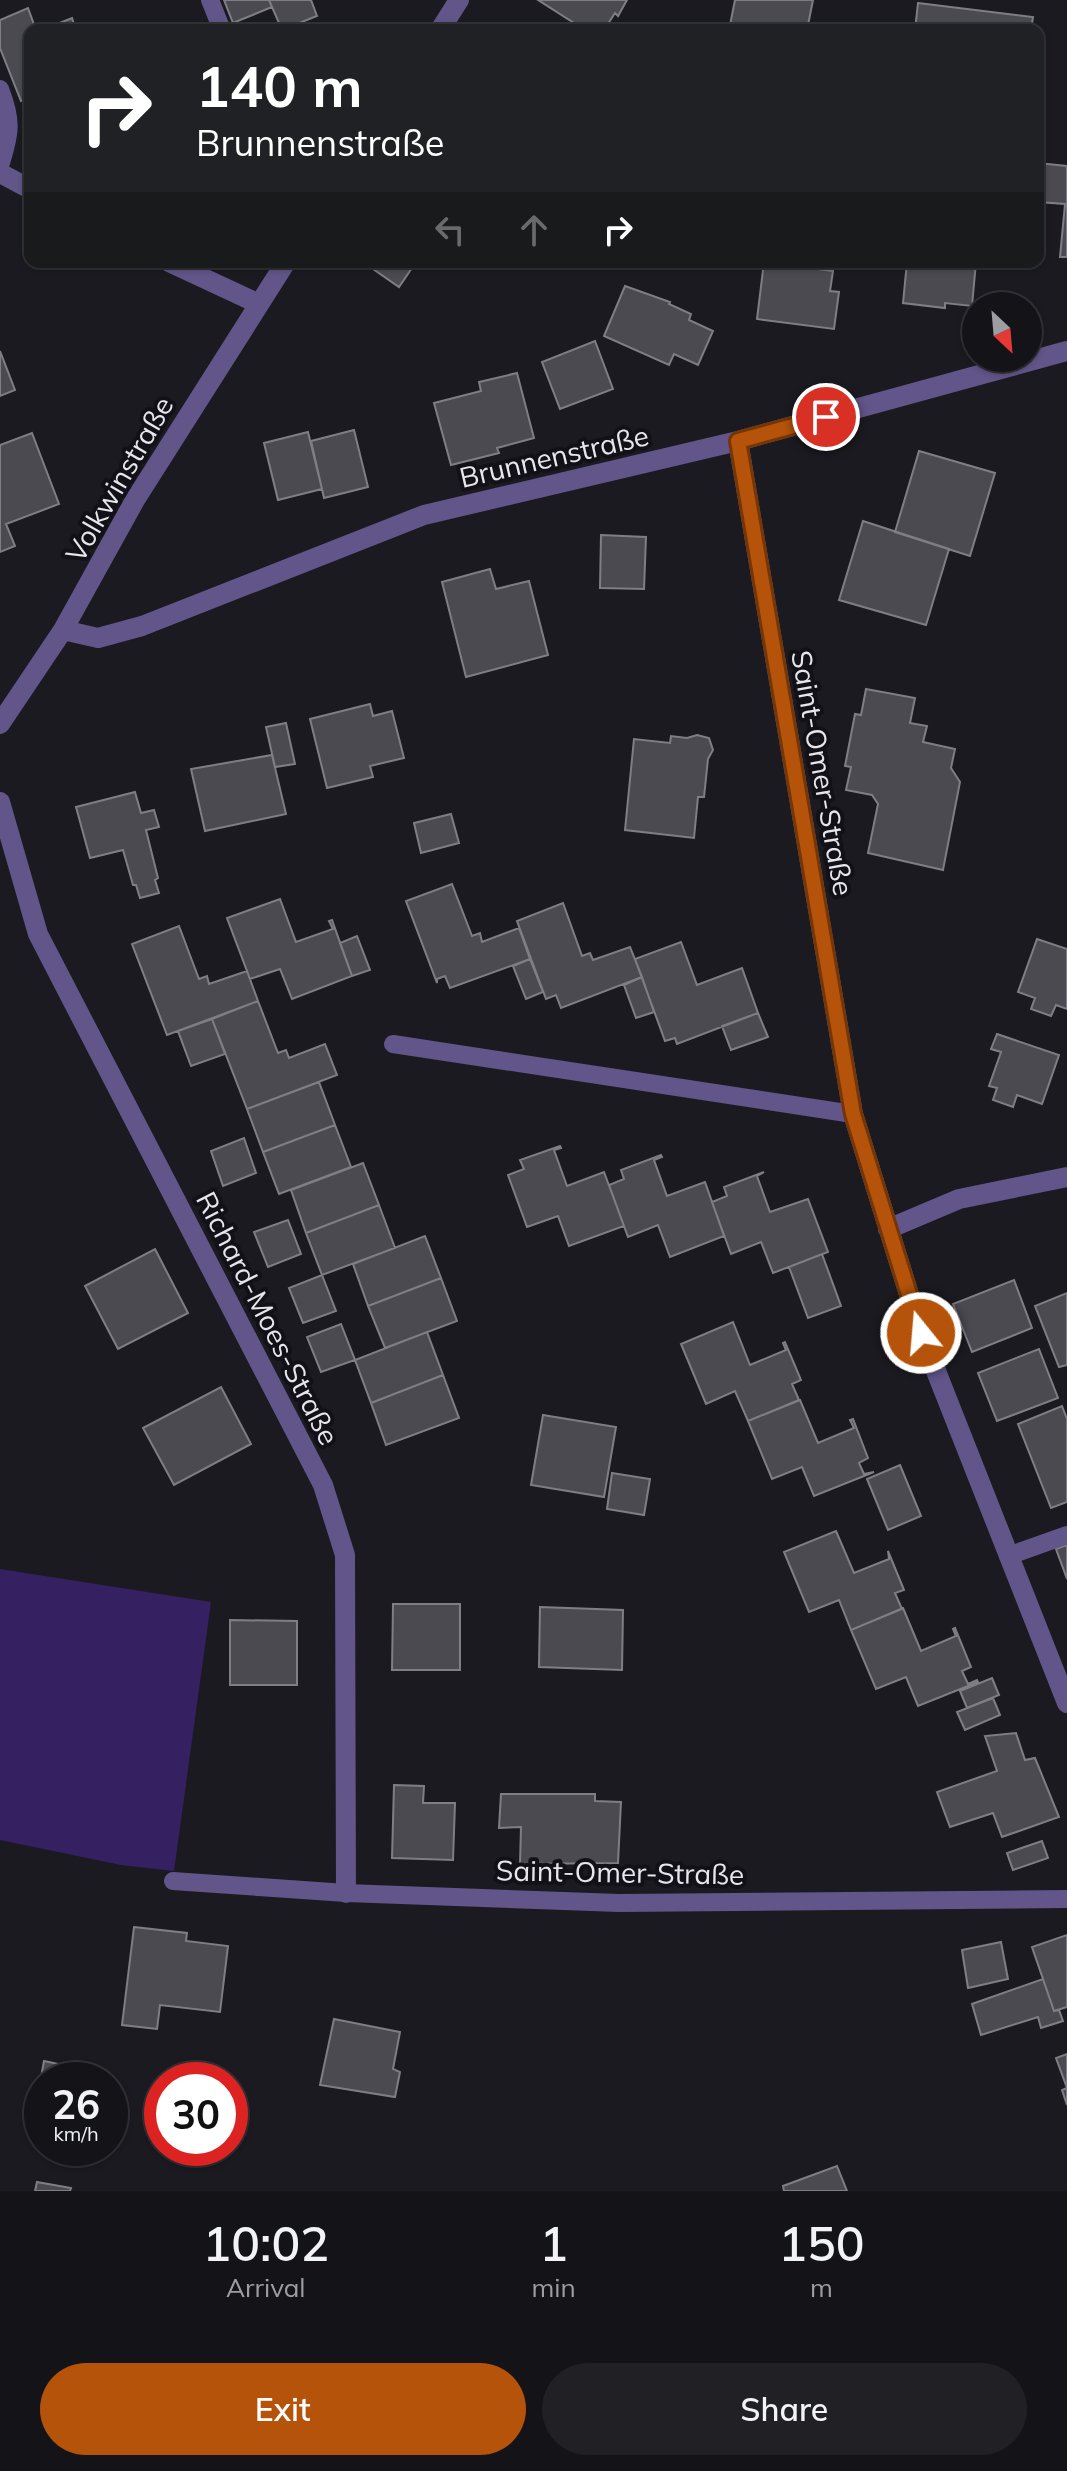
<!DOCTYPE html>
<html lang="en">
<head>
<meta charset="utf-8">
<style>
	body { margin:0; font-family:Mulish,sans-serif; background:#212125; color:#f1f3f6; height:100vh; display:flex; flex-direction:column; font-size:30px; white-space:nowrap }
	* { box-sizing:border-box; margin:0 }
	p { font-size:26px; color:#9d9ea2 }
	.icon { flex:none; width:44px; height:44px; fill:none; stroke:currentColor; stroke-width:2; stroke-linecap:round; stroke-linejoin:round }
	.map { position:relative; height:2191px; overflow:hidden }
	.panel { display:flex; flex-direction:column; background:#141418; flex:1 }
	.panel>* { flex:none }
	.hud { position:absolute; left:24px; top:24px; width:1020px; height:244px; border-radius:16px; box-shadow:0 2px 6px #0004,0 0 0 2px #333337; background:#202124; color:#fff; overflow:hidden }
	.needle { width:52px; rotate:154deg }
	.controls { position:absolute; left:962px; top:292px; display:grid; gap:16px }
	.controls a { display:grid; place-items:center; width:80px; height:80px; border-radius:50%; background:#141418; box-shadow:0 2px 6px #0004,0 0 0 2px #333337; font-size:40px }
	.speed { position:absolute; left:24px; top:2062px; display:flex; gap:16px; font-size:40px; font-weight:700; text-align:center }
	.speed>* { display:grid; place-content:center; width:104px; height:104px; border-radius:50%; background:#141418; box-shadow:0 2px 6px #0004,0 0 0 2px #333337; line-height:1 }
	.speed small { font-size:20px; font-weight:400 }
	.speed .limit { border:12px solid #d22; background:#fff; color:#111 }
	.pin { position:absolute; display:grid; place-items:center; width:68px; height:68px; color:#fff; margin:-34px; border:4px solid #fff; border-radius:50%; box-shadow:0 2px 8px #0007 }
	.me { position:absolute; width:88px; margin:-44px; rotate:343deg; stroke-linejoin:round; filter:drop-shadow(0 0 6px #0008) }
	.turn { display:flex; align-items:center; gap:28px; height:168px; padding:0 40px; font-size:36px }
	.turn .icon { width:104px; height:104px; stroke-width:2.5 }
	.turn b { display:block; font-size:56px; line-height:68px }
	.lanes { display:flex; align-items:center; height:76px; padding:0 40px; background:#0003; justify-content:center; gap:40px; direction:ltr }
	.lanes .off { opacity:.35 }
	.eta { display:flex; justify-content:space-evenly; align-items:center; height:136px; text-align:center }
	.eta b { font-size:48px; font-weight:600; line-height:56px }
	.cta { display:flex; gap:16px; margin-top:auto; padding:16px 40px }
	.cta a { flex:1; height:92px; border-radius:48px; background:#b45309; color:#fff; font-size:32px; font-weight:600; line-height:92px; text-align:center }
	.cta a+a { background:#212125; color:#f1f3f6 }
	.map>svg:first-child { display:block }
	.green { fill:#352162 }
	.building { fill:#4b4a51; stroke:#7f7e86; stroke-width:2 }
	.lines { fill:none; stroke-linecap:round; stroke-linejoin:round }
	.service { stroke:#615589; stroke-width:18 }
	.minor { stroke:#615589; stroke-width:20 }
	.route-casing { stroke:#753606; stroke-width:20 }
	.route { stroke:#b45309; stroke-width:14 }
	.labels { text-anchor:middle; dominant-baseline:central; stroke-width:8; stroke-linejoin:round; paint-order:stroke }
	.street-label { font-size:28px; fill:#e7e6eb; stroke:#121117 }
</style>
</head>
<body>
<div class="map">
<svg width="1067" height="2191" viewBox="0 0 1067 2191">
	<rect width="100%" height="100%" fill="#1b1a20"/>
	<path class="green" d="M0,1569L211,1602L174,1871L121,1865L0,1840Z"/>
	<path class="building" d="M224,0H269L272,7L233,23Z
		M269,0H311L317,16L282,30Z
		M538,0H627L618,16L615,13L604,30H585Z
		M735,0H813L807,30H729Z
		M918,3L1033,17L1031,30H915Z
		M28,8L36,30H30V98L21,101L0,48V20Z
		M72,18L76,30H42Z
		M1038,163L1067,166V257H1060L1065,204L1038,202Z
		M363,262H416L399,287Z
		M764,262L833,271L830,291L839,292L834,329L757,319Z
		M907,262H976L972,306L945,303V308L903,303Z
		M625,286L670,302L669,304L691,314L689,320L713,331L698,365L674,354L669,365L604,336Z
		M595,341L613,389L560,409L542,362Z
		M0,351L15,390L0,396Z
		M517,373L534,438L497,448L499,453L451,465L434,403L481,391L479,382Z
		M354,430L368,487L324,498L311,441Z
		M308,432L322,489L278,500L264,443Z
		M32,433L59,504L6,524L15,546L0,552V445Z
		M919,451L995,473L970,556L895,532Z
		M863,521L949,549L926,625L839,600Z
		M601,535L646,537L644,589L600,588Z
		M490,569L496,589L529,581L548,655L466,677L442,582Z
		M866,689L915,698L910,723L927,726L923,742L955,749L951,768L960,782L943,870L868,853L878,804L872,795L846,790L851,767L845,766L855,714L861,715Z
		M370,704L373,716L392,711L404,758L370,766L373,777L327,788L310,719Z
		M286,723L295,764L275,767L266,727Z
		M697,735L709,738L713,750L708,759L704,797H698L694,838L625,830L634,739L670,743L671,736L687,738Z
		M272,755L286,814L205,831L191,769Z
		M135,792L141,813L154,810L159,827L146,830L158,878L155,880L159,893L140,898L136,885H133L123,850L90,858L76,807Z
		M451,814L459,843L421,853L414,823Z
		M452,884L472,936L480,933L482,942L519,928L530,959L450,988L445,976L437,979V983L406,901Z
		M280,899L296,942L333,929L329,921L332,920L352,976L292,999L280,969L250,979L227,918Z
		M563,903L582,956L590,953L593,960L630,947L642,977L561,1008L556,995L546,999L517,921Z
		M179,926L199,979L207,976L209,984L247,971L258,1001L167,1035L132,944Z
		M357,936L370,970L352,976L340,943Z
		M1037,939L1067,949V1009L1056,1005L1051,1016L1031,1009L1035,998L1018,992Z
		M681,942L697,985L742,968L758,1013L677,1044L675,1038L665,1041L635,959Z
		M530,959L543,992L526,999L513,966Z
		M642,977L654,1012L636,1018L624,985Z
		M258,1001L278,1053L286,1050L289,1058L325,1044L337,1075L247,1109L212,1019Z
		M758,1013L768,1037L731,1050L722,1026Z
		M212,1019L225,1054L191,1066L178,1031Z
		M997,1034L1059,1055L1042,1104L1017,1095L1013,1107L993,1100L997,1088L989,1086L1001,1052L991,1049Z
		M319,1082L335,1125L263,1152L247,1109Z
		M335,1125L351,1167L279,1194L263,1152Z
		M244,1138L256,1173L223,1186L211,1151Z
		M560,1146L561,1148L554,1150L567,1186L604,1172L624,1226L569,1246L558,1216L527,1227L508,1175L524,1169L520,1160Z
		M661,1155L662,1157L654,1160L667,1196L705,1182L724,1236L670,1257L658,1225L628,1237L609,1185L624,1179L621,1170Z
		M363,1163L379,1205L306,1233L291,1190Z
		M764,1172L757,1176L770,1212L808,1199L828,1252L773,1273L761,1242L731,1254L712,1202L727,1196L724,1187Z
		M379,1205L395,1248L322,1275L306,1233Z
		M288,1220L301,1254L268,1267L254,1232Z
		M425,1236L441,1278L368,1306L353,1264Z
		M155,1249L188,1313L118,1349L85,1286Z
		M822,1254L841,1306L808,1318L789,1267Z
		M322,1275L336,1311L303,1323L289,1288Z
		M441,1278L457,1321L385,1348L368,1306Z
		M1014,1280L1032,1328L972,1352L953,1304Z
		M1067,1293V1365L1059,1367L1035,1306Z
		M733,1322L750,1365L786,1350L783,1343L785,1342L801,1380L792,1384L799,1400L748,1421L735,1391L706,1404L681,1344Z
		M341,1324L355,1360L321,1372L307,1337Z
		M427,1332L443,1375L371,1403L355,1360Z
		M1039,1349L1058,1398L997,1421L978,1373Z
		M443,1375L459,1418L386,1445L371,1403Z
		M221,1387L251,1444L174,1485L143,1428Z
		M800,1400L818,1443L854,1428L850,1420L853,1419L868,1458L859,1463L864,1474L874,1472L814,1496L802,1467L772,1479L748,1421Z
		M1062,1406L1067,1419V1502L1051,1508L1018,1424Z
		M543,1415L616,1427L604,1497L531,1485Z
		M900,1465L921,1516L888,1530L867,1479Z
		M612,1473L650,1479L644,1515L607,1509Z
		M836,1531L854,1573L889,1559L888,1551L904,1590L895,1593L902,1609L851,1630L839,1600L809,1612L784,1552Z
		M1067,1545V1579L1056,1549Z
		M393,1604H460V1670H392Z
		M540,1607L623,1610L622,1670L539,1667Z
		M903,1608L921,1651L956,1636L953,1629L955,1628L971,1667L962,1671L968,1684L977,1680L978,1682L918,1706L906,1677L876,1689L851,1630Z
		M230,1620L297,1621V1685H230Z
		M992,1678L999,1695L967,1708L960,1691Z
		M993,1698L1000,1715L965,1730L957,1712Z
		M1016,1733L1025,1760L1035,1758L1059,1817L1002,1837L993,1813L950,1827L937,1792L997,1771L985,1736Z
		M394,1785L424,1786L423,1803H455L453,1860L392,1858Z
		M501,1794H595V1801L621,1802L618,1863L520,1864L521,1827L499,1828Z
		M1042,1841L1048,1858L1013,1870L1007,1853Z
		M134,1927L187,1933L186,1941L228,1946L220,2012L160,2005L157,2029L122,2025Z
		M1067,1935V2007L1054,2011L1032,1947Z
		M1001,1942L1008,1979L968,1988L962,1950Z
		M1043,1979L1054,2011L1059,2010L1063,2021L1041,2028L1038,2017L981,2035L972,2004Z
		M334,2019L400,2032L393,2069L400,2072L395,2097L320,2085Z
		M1067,2054V2105L1062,2090L1067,2088L1056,2058Z
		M44,2061L82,2069L80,2080H42V2111L35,2110Z
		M837,2166L847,2191H784L783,2186Z
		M37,2182L71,2188L70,2191H35Z"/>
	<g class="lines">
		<path class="service" d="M210,0L222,30
			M0,89C13,122 10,134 0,166
			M393,1044L853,1114
			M1008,1556L1067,1535
			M173,1881L346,1893L619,1903L1067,1899"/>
		<path class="minor" d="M440,30L459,0
			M0,173L30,189
			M169,262L259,304
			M738,441L853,1114L921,1333L1067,1703
			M63,630L98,638L142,626L424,515L738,441L1067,351
			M0,724L63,630L135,500L286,262
			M0,802L38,934L323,1485L345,1555L346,1893
			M888,1229L959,1199L1067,1177"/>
	</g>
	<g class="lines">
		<defs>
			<path id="route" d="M826,417L738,441L853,1114L921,1333"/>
		</defs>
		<use href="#route" class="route-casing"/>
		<use href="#route" class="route"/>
	</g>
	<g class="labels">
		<g class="street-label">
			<text transform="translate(554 456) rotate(-13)">Brunnenstraße</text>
			<text transform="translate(119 479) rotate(-60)">Volkwinstraße</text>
			<text transform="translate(823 773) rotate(80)">Saint-Omer-Straße</text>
			<text transform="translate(268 1318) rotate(63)">Richard-Moes-Straße</text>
			<text transform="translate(620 1872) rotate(1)">Saint-Omer-Straße</text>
		</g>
	</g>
</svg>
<div class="controls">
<a><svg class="needle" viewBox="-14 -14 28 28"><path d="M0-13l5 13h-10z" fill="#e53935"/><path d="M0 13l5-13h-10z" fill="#9d9ea2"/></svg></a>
</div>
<div class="speed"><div>26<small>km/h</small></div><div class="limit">30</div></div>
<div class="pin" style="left:826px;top:417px;background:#d93025"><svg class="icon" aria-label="arrive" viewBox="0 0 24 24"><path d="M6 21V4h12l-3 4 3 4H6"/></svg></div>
<svg class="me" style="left:921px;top:1333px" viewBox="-20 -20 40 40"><circle r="17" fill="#b45309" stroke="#fff" stroke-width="3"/><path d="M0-11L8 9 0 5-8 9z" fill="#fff"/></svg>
<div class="hud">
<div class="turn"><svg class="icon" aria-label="right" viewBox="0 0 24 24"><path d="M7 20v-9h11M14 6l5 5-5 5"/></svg><div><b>140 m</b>Brunnenstraße</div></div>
<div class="lanes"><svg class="icon off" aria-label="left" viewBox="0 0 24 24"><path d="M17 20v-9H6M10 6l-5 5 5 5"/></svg><svg class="icon off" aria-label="ahead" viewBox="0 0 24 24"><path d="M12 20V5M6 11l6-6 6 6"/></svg><svg class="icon" aria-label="right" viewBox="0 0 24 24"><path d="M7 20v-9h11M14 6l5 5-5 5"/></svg></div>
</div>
</div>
<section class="panel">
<div class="eta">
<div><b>10:02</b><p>Arrival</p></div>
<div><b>1</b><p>min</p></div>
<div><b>150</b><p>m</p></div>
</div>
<div class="cta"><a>Exit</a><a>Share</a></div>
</section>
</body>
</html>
